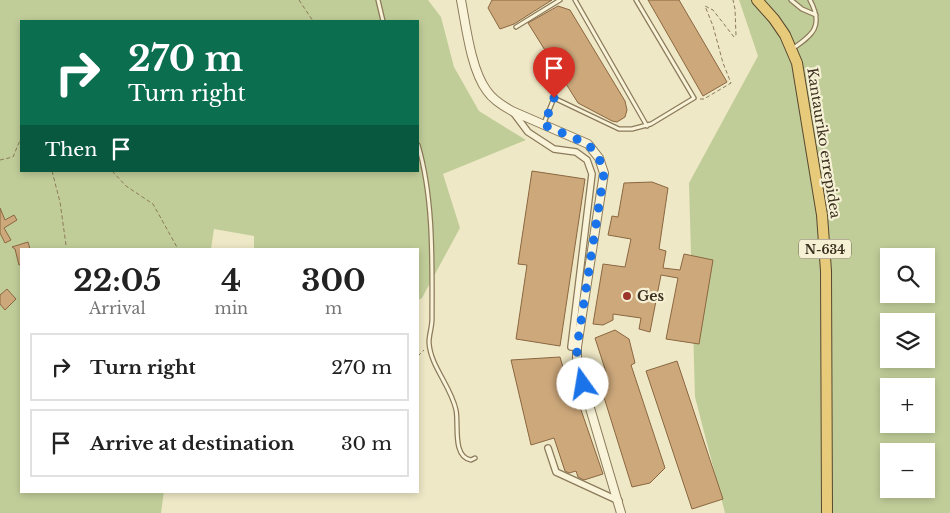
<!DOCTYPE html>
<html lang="en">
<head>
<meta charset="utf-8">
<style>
	body { margin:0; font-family:"Libre Baskerville",serif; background:#f6f6f6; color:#222; height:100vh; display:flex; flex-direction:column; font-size:19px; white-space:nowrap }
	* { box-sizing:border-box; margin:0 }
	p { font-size:16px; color:#767676 }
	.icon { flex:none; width:28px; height:28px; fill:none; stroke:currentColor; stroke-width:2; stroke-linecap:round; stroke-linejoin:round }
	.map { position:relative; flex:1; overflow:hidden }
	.sheet { position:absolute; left:20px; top:248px; width:399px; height:245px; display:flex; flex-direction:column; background:#fff; border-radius:0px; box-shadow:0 2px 8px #0003 }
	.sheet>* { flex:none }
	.guide { position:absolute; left:20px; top:20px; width:399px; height:152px; border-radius:0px; box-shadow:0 2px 8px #0003; background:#0b6e4f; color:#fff; overflow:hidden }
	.buttons { position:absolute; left:880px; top:248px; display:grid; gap:10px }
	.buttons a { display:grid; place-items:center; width:55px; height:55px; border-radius:0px; background:#fff; box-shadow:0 2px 8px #0003; font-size:25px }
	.pin { position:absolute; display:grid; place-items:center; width:42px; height:42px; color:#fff; margin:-51px -21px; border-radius:50% 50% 50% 0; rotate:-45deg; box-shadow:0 0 5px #0007 }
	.pin .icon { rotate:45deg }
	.me { position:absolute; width:55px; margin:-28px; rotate:347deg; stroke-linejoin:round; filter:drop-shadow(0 0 4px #0008) }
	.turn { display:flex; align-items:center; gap:18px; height:105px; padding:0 25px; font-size:22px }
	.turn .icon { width:65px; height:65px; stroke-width:2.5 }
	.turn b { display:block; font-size:35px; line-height:42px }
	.then { display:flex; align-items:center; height:48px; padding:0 25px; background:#0003; gap:10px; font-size:19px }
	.eta { display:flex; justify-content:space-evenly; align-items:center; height:85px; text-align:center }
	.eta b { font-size:30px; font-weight:800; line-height:35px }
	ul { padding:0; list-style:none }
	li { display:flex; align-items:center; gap:15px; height:68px; margin:0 10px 8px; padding:0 15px; border:2px solid #e0e0e0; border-radius:0px }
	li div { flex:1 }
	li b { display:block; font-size:19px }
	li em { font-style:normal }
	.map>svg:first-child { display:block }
	.green { fill:#c1cd99; fill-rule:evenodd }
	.building { fill:#cda87b; stroke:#8a6741 }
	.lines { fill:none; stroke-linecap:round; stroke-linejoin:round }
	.service-casing { stroke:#8b7a5b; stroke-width:5.5 }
	.minor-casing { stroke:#8b7a5b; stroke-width:8 }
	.tertiary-casing { stroke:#8b7a5b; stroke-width:10 }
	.trunk-casing { stroke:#58482f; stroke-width:12 }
	.path { stroke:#8b7a5b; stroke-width:1; stroke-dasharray:4 2.5; stroke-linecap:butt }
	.service { stroke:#f9f4d9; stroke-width:3 }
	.minor { stroke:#f9f4d9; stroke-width:5.5 }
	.tertiary { stroke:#f9f4d9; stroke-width:8 }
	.trunk { stroke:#e8cb7a; stroke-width:10 }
	.route { stroke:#1a73e8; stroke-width:9; stroke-dasharray:0 16.2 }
	.poi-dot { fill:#9a372a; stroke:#f6f1d5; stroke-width:2 }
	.labels { text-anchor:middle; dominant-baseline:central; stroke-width:4.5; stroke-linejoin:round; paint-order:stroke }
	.shield { fill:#f6f1d5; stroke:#736a56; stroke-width:1 }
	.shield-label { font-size:12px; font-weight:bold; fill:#3b301f }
	.street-label { font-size:14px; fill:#3b301f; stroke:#f6f1d5 }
	.poi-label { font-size:14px; font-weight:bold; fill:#3b301f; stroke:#f6f1d5; text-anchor:start }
</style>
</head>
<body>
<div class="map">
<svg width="950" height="513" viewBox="0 0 950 513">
	<rect width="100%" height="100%" fill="#efe8c6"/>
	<path class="green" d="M0,0H428L441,17L454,67L479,111L526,140L443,174L460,228L422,298L418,300V249H254V236L214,229L211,249H21V491H164L161,513H0ZM21,21H418V171H21Z
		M739,0H950V513H725L695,397L689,183L758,56ZM889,256H926V294H889ZM889,321H926V359H889ZM889,386H926V424H889ZM889,451H926V489H889Z"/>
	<path class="building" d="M492,0H552L514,24L500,29L488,8Z
		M648,0H679L727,82L703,96Z
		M558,6L570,10L625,101L627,110L625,117L617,122L612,121L578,103L528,23Z
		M532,171L585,179L560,346L516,339L527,265L518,264Z
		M652,182L668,188L659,249L666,251L663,268L680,270L684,254L713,260L699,344L666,339L678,278L661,275L650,332L639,329L641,318L613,314V320L603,325L593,324L603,264L625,267L631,239L608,235L612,216L618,217L624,183Z
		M0,208L5,220L14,215L17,220L4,228L11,240L5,243L0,233Z
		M28,242L30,249H21V264L19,265L15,249L12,247Z
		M7,289L16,299L5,310L0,304V295Z
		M615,330L629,339L635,363L631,365L665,468L650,483L632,487L597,375L606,372L595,338Z
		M560,357L575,409L580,407L603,474L584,480L578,477L576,471L569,473L565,471L554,438L531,445L511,360Z
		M677,361L723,499L692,509L646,371Z"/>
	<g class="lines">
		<defs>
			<path id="service" d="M378,0L383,21
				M575,0L647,126
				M791,0L802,9L816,15
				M516,27L560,0
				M792,49C813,35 824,26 810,0
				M544,123L554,98L619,129H632L651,124L694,98L636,0
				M418,145C434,199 432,263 432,319C432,327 429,335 429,342C430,366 451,386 456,410C459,424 452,457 471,460L475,458"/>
			<path id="minor" d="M513,112L528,132L554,149L576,152L587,160L592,174L571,347H577
				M548,448L556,472L619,501"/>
			<path id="tertiary" d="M461,0C466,26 471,70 487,91C493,100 503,106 512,111L588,144L599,158L604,173L577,347V364L621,513"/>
			<path id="trunk" d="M757,0L774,19L785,35L797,63L822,215L826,271L827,513"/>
		</defs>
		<use href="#service" class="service-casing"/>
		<use href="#minor" class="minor-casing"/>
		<use href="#tertiary" class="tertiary-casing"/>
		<use href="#trunk" class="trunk-casing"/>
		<path class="path" d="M299,0L313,21
			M700,99H704L731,83L723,63L713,26L705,6L713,10L734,37L736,35L735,9L733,0
			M0,160L13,157L21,138
			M52,171L60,202L66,245
			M112,171L126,186L153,204L178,249
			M418,356L424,350"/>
		<use href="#service" class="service"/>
		<use href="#minor" class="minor"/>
		<use href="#tertiary" class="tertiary"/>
		<use href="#trunk" class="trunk"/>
	</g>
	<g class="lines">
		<path class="route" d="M554,98L544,125L588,144L599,158L604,173L577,347V364L583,384"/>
	</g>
	<circle class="poi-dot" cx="627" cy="296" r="5"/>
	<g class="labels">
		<rect class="shield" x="799" y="239.5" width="52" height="19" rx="4"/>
		<g class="shield-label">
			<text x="825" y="249">N-634</text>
		</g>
		<g class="street-label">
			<text transform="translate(824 143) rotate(81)">Kantauriko errepidea</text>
		</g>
		<g class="poi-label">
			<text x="637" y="296">Ges</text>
		</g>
	</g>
</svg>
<div class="buttons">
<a><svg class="icon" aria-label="search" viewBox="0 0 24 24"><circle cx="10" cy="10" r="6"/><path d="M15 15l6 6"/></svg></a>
<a><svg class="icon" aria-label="layers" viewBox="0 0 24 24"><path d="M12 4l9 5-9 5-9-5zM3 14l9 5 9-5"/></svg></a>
<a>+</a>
<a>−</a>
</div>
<div class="pin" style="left:554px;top:98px;background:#d93025"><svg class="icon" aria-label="arrive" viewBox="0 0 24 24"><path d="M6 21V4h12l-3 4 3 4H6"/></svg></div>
<svg class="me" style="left:583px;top:384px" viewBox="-20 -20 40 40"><circle r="19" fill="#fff"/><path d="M0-13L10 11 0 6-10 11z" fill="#1a73e8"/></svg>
<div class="guide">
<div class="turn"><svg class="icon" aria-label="right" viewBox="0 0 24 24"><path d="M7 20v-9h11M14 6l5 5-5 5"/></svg><div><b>270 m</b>Turn right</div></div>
<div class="then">Then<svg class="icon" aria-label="arrive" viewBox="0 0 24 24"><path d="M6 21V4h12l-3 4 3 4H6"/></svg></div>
</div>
<section class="sheet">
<div class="eta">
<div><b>22:05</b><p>Arrival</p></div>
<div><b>4</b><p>min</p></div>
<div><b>300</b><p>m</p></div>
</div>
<ul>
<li><svg class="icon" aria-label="right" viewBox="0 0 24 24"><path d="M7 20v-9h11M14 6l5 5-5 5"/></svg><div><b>Turn right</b></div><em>270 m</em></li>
<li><svg class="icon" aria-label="arrive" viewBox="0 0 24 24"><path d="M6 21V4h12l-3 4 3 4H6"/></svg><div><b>Arrive at destination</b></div><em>30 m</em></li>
</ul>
</section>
</div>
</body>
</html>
